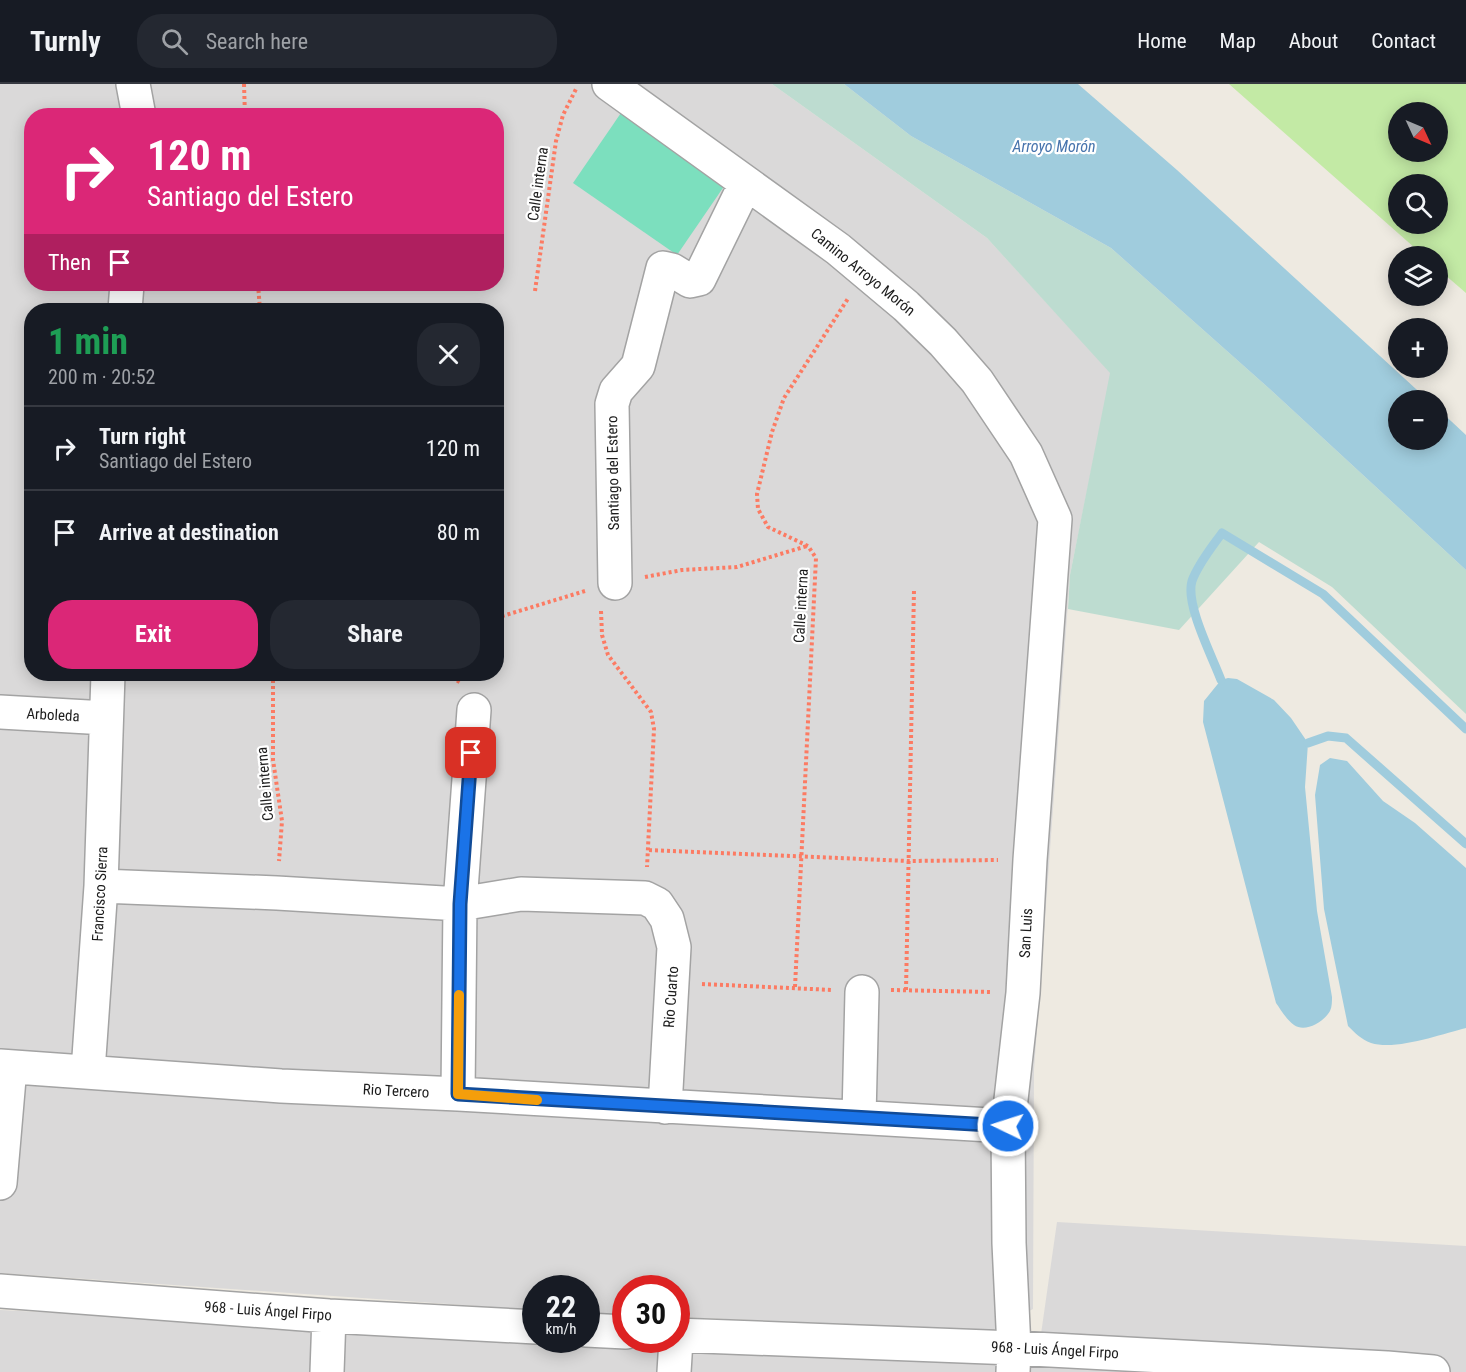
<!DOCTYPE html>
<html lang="en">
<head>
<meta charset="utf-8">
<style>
	body { margin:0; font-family:"Roboto Condensed",sans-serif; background:#242831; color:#f1f3f6; height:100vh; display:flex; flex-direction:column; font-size:22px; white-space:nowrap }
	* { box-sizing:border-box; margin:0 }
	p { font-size:20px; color:#9ea1a6 }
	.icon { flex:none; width:33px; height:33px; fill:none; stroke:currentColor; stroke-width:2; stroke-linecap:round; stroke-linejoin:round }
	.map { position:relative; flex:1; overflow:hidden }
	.details { position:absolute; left:24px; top:219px; width:480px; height:378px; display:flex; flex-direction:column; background:#171b24; border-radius:24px; box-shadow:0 3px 15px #0003 }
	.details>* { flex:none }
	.top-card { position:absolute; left:24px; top:24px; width:480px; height:183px; border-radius:24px; box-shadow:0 3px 15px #0003; background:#db2777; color:#fff; overflow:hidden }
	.needle { width:39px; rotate:134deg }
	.tools { position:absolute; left:1388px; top:18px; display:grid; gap:12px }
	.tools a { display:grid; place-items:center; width:60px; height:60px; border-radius:50%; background:#171b24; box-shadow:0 3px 15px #0003; font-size:30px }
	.speed { position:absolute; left:522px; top:1191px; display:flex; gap:12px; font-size:30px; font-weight:700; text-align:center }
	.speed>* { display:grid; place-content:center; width:78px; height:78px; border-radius:50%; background:#171b24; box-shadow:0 3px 15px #0003; line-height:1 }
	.speed small { font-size:15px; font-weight:400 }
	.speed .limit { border:9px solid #d22; background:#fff; color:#111 }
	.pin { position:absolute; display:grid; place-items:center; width:51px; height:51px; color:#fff; margin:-26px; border-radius:12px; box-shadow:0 3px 9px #0006 }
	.me { position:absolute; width:66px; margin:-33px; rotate:274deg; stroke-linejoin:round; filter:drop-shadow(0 0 4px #0008) }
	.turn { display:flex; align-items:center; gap:21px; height:126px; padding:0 24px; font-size:27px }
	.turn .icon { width:78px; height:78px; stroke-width:2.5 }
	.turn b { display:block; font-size:42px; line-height:51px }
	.then { display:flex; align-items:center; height:57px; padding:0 24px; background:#0003; gap:12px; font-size:22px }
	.round { display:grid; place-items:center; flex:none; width:63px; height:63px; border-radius:24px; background:#242831 }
	.overview { display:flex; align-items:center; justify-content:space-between; height:102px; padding:0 24px }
	h1 { font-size:36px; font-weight:700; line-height:45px; color:#1e9e55 }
	.action { display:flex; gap:12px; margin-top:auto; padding:12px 24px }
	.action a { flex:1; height:69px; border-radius:24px; background:#db2777; color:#fff; font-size:24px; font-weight:700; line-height:69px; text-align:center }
	.action a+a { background:#242831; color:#f1f3f6 }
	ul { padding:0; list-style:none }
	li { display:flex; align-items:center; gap:18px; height:84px; padding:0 24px; border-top:2px solid #363941 }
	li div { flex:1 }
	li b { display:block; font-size:22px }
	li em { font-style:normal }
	header { display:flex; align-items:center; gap:36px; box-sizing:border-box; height:84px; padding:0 30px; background:#171b24; border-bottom:2px solid #363941 }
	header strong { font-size:28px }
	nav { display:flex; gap:33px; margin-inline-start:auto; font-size:21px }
	.search { width:420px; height:54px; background:#242831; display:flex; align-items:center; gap:15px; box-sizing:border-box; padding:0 21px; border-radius:24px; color:#9ea1a6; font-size:22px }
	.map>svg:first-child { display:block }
	.residential { fill:#dad9d9; fill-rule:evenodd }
	.grass { fill:#c3eaa5; fill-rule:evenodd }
	.wetland { fill:#bddcd0 }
	.pitch { fill:#7cdfbe }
	.water { fill:#a0ccdd }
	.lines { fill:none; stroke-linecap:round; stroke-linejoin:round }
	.stream { stroke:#a0ccdd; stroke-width:9 }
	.minor-casing { stroke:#a3a3a3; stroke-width:36 }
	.path { stroke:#fc7b63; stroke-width:4; stroke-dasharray:3 3; stroke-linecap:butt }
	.minor { stroke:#fff; stroke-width:33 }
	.route-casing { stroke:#114b97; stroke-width:15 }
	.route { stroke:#1a73e8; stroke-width:10 }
	.slow { stroke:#f59e0b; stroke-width:10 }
	.labels { text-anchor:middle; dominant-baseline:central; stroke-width:4.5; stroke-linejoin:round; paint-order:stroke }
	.street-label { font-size:15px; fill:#1c1c1c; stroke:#fff }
	.water-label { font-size:16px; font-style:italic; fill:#4774ad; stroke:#fff }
</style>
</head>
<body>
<header>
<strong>Turnly</strong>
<div class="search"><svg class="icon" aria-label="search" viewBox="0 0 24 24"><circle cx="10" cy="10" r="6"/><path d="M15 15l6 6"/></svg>Search here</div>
<nav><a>Home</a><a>Map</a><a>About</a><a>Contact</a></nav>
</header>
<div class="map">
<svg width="1466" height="1288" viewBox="0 0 1466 1288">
	<rect width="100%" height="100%" fill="#eeeae1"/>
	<path class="residential" d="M0,0H772L987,154L1111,289L1070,491L1034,986L1033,1225L993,1246L677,1233L676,1204H626L625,1230L587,1229L586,1204H536L535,1226L0,1189ZM32,32H496V200H32ZM32,226H496V590H32Z
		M1057,1138L1466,1162V1288H0V1226L535,1253L536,1256L587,1255L1037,1278Z"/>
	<path class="grass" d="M1229,0H1466V209L1437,184V172H1424ZM1398,28H1437V68H1398ZM1437,100V140H1398V100Z"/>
	<path class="wetland" d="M772,0H844L911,52L1111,164L1273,308L1466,486V630L1332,503L1259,458L1179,546L1068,525L1070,491L1110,289L987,154Z"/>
	<path class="pitch" d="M623,26L727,98L677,171L573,99Z"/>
	<path class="water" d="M844,0H1078L1177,86L1428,316H1398V356H1437V324L1466,351V486L1273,308L1111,164L911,52Z
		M1228,594L1237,595L1274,616L1291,634L1308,659L1305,703L1317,827L1332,913C1332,917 1332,923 1330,927C1324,938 1305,949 1294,941C1286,935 1281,926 1276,919L1203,638L1204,617L1221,596Z
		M1330,674L1347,677L1383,717L1415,739L1466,784V944C1441,950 1396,967 1371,959C1361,955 1355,949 1348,942L1324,825L1315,711L1320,681Z"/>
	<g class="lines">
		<path class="stream" d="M1221,596C1212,572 1185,520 1192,497C1198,480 1212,463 1222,449L1323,510L1466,645
			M1308,659L1328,652L1346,654L1466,760"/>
		<defs>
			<path id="minor" d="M133,0L139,32
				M609,0L838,165L906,222L943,258L977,297L1026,370L1055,435L1030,776L1023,909L1008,1042L1009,1159L1014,1264L1013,1288
				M125,226L127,200
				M615,499L612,320L616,307L638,282L663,184L672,186L690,197L699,195L746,99
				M0,628L106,634
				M101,802L277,809L460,820L521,810L645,814L657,820L667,835L674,863L665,1023
				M0,982L281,1002L458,1010L1008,1042
				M88,987L101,802L108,590
				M458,1010L460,820L474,626
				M859,1033L862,908
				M0,1099L10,983
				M0,1207L329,1232L536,1243
				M586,1246L626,1248
				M676,1251L1014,1264L1387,1284L1433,1288
				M327,1288L329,1232
				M674,1288L676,1256"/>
		</defs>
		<use href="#minor" class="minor-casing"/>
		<path class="path" d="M244,0L245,32
			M258,200L260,226
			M535,207L556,57L563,31L577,3
			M645,493L682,486L737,483L807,462
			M601,527L602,551L608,571L651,628L654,645L647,783
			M496,534L585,507
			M273,590V676L282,737L279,777
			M447,590L461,599
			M649,766L909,777L998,776
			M702,900L833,906
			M795,903L816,474L808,462L768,443L758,425L757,410L772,348L784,314L849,213
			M891,906L991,908
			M906,906L914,506"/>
		<use href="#minor" class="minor"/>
	</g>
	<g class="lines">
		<defs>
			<path id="route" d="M471,669L460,820L458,1010L1008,1042"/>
		</defs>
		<use href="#route" class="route-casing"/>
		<use href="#route" class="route"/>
		<path class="slow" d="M459,911L458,1010L537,1016"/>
	</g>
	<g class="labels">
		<g class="street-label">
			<text transform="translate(538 100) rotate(-82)">Calle interna</text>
			<text transform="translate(863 188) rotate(39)">Camino Arroyo Morón</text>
			<text transform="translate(613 389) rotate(-91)">Santiago del Estero</text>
			<text transform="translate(801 522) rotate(-87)">Calle interna</text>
			<text transform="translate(53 631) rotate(3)">Arboleda</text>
			<text transform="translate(265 700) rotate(-95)">Calle interna</text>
			<text transform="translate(100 810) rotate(-87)">Francisco Sierra</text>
			<text transform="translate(1026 849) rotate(-87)">San Luis</text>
			<text transform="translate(671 913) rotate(-86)">Rio Cuarto</text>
			<text transform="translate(396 1007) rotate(3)">Rio Tercero</text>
			<text transform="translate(268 1227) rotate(4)">968 - Luis Ángel Firpo</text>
			<text transform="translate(1055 1266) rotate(3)">968 - Luis Ángel Firpo</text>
		</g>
		<g class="water-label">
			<text x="1054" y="62">Arroyo Morón</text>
		</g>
	</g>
</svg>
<div class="tools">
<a><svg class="needle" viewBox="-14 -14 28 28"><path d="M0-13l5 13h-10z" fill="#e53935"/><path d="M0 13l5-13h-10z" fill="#9ea1a6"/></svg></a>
<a><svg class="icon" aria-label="search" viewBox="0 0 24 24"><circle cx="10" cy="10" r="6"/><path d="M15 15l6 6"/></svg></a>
<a><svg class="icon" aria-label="layers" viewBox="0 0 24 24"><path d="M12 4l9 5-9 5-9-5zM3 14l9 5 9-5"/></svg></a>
<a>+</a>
<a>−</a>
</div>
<div class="speed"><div>22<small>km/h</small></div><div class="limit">30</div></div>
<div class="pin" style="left:471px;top:669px;background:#d93025"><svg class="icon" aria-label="arrive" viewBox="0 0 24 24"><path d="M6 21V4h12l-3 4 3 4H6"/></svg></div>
<svg class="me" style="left:1008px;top:1042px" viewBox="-20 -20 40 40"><circle r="17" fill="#1a73e8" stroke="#fff" stroke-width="3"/><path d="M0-11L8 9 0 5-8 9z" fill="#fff"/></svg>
<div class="top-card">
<div class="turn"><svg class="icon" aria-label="right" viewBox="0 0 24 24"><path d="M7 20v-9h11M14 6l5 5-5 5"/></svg><div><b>120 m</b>Santiago del Estero</div></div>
<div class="then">Then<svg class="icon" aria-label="arrive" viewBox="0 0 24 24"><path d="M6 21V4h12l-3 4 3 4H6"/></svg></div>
</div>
<section class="details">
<div class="overview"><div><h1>1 min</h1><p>200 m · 20:52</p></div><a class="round"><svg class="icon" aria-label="close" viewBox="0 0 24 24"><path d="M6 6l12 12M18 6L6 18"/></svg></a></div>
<ul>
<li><svg class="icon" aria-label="right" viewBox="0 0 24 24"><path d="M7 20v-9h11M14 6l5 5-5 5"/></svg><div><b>Turn right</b><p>Santiago del Estero</p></div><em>120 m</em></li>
<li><svg class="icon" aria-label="arrive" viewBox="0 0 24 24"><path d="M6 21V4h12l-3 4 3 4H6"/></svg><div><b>Arrive at destination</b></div><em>80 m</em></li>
</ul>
<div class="action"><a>Exit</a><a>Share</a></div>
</section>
</div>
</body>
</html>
